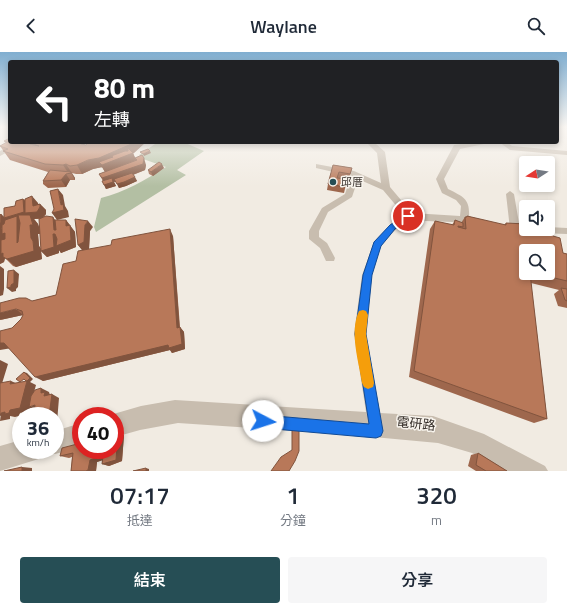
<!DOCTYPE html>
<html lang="zh-TW">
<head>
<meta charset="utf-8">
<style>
	body { margin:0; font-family:"Titillium Web","Noto Sans TC",sans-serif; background:#f6f6f7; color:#1f2937; height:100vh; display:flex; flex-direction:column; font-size:15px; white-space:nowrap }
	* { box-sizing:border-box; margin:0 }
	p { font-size:13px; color:#747a83 }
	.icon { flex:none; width:22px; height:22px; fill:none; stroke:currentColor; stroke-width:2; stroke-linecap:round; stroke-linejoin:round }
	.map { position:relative; height:419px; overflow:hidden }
	.side { display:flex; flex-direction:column; background:#fff; flex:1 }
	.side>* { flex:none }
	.guide { position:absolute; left:8px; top:8px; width:551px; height:84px; border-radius:4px; box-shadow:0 2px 6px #0003; background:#202124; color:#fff; overflow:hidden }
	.needle { width:26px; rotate:258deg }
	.controls { position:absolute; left:519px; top:104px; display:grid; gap:8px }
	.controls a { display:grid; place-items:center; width:36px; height:36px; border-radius:4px; background:#fff; box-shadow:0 2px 6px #0003; font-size:20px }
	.speed { position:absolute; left:12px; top:355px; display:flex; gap:8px; font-size:20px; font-weight:700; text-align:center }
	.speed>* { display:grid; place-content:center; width:52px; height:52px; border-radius:50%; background:#fff; box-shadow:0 2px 6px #0003; line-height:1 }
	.speed small { font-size:10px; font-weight:400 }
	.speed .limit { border:6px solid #d22; background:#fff; color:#111 }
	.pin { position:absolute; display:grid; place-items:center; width:34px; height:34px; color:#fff; margin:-17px; border:2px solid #fff; border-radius:50%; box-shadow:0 1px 4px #0007 }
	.me { position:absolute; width:44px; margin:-22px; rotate:95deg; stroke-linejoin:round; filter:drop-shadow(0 0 3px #0008) }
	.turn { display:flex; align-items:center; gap:14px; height:84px; padding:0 20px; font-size:18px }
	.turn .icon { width:52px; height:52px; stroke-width:2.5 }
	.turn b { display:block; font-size:28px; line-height:34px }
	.eta { display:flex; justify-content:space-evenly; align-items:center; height:68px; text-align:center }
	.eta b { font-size:24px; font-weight:600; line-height:28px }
	.primary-button { display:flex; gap:8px; margin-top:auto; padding:8px 20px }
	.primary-button a { flex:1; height:46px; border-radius:4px; background:#264e55; color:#fff; font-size:16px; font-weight:600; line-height:46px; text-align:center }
	.primary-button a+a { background:#f6f6f7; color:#1f2937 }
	header { display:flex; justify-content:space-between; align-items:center; height:52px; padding:0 20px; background:#fff; font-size:18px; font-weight:600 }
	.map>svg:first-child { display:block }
	.green { fill:#b3bfa3 }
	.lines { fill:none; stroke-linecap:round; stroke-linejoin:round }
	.minor { fill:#c8bdaf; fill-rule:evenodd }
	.wall { fill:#9e674d; fill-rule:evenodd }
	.shaded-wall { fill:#81543e; fill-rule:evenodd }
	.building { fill:#b87859; stroke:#81543e; fill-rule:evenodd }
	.route { fill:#1a73e8; stroke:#114b97 }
	.slow { fill:#f59e0b }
	.poi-dot { fill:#264e55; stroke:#f9f5ee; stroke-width:1.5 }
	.labels { text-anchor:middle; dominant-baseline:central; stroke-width:3; stroke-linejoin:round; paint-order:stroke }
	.poi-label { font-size:11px; fill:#38312c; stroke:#f9f5ee; text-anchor:start }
	.near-street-label { font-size:13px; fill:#38312c; stroke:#f9f5ee }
</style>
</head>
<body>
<header><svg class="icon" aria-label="back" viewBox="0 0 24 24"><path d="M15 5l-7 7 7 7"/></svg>Waylane<svg class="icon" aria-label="search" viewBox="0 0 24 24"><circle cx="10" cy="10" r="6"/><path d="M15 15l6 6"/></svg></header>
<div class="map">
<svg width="567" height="419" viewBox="0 0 567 419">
	<rect width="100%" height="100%" fill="#f1ebe2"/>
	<path class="green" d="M158,90H183L204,99L177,118L186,123L96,180L94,175L101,146C125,140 145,128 166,115L143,107L139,103Z"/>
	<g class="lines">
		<path class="minor" d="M17,90H26L0,104V99Z
			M366,90H374L385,100L390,135L412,161L460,164L461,154L456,148L442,141L436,127L454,93L473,90H488L484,92L460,97L444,127L448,137C464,145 470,147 469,165L479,167L480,169L479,171L426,169L410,167L396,177L381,194L372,223L366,282L380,361L433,364L484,382L545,414L548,419H504L472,401L438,391L341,382L178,371L140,378L115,385V364L110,363L141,354L175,348L366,360L354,282L362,223L374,190L390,173L404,163L383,138L358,127L352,145L328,160L319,179V185L327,191L335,206L334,209H326L320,196L309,187V179L322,156L345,142L351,124L316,116V112L354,119L381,131L377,101Z
			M499,90H507L512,94L567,99V103L510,98Z
			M510,139L514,142L520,177L515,180L510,177L506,142Z
			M548,175L567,176V182L539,181L534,178L548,177Z
			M81,371V395L55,402L51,401L50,403L45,405L0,419V394L21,388V398H55V379Z"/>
	</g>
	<path class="wall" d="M4,89L10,90H84L85,93H86L88,91L87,90H146L133,101L136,108L111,118L136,108L135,106L146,113L145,118L133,123L137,129L126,134L119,136L116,129L114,130L116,134L106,137L103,129L99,122L105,120L102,115L93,117L82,122H76L72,121L75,126V128H70L66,135L48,136L43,132V129L48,120L10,108L0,94L6,91Z
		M333,113L352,116L350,123L348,128H347L344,141L327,138L328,132Z
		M164,116L153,124L149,122L148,118Z
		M23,147L25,148L38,151V152H40L46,158V162L43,166L53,165L55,169L66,168L75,180L76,195L61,201L59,198V201L47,205L41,199L42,207L16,215L13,214L5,206L4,210L0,212V163L1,162L4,165L15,154ZM34,167H40V179L38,172ZM38,182H40L41,197L39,194Z
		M467,164L504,173L506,171L553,184L563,201L567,202V256L558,254L554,242L559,238L531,231L547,367L534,371L409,325L430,177L435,169L452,173L455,168L461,171L465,165H466ZM548,199V221H526Z
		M93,175L90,179L89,197L87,198L173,184L180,275L184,280L185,297L172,301L170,298L43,329L9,296L12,276L21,267L23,263L0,268L32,249L56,243L82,198L78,193Z
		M118,380L124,383L122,409L109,414L102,412V408L97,410L96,419H71L72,405L69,406L60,404Z
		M478,401L507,419H476L468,414L471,403Z"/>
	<path class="shaded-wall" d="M133,90H146L133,102V101L136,108L105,120L99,110L102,115L93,117L82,122L77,113Z
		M150,99L151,101L144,104L143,102Z
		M144,106L146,113L145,118L114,130L116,134L106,137L104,133L105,132L102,126Z
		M66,112L75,126V128L71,121L69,122L63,113Z
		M162,112L164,116L153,124L151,120Z
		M66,122L70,128L66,135L61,128Z
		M135,125L137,129L126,134L119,136L117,132Z
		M58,137L63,143L65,154L68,159L69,165L57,168L52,161L61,153Z
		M32,144L38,151L39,157L40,155V152L46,158V162L42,166L34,167L38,172L41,181L38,182L39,194L41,197V199L54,195L53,182H55L60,188L59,189V193L71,188L70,179L66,174V168L75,180L76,195L61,201L59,198V201L47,205L41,199L42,207L16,215L5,205V206L3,205L5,206L4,210L0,212V171H1V162L5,166L24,160L23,147L29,153V161L37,160V159L33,154ZM30,166L32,168L33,173H30L31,186L33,189L34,199L9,206L5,203L6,186L10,190H14L1,176L5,175V168L10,172L17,170V191L26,199L25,173L22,169Z
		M53,165L58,172L60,185L54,178Z
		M88,169L93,175L90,179L89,197L83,199L78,193L85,173Z
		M170,177L173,184L180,281L177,276Z
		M0,214L4,217V237L3,243L0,244Z
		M14,218L19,222L18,235L16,237V239L12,240L7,236Z
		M16,257L23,263L0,268V261Z
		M180,275L184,280L185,297L172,301L170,298L43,329L35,325Z
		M0,291H4L12,296L0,298Z
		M0,308L8,312L0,338Z
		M24,320L27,321L33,327L30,330L36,333L30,355L35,353L38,358L30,356L29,359L20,361L19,364L15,365L10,364V367L0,369L1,361L10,358L27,330Z
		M11,329L20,333L10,332Z
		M41,336L49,340L50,343L52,342L59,346L57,370H55V364H49L44,344L41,341Z
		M118,380L124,383L122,409L109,414L102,412Z
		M103,404L110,406L97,410L96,419H86L90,408Z
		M22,415L32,416V419H22Z
		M146,416L149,417V419H146Z"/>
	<path class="building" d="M10,86V90H83L81,92L86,93L89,90H133L129,93L99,106L88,108L77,113L70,114L66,112L63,113L45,112L3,99L8,97L0,94L7,90L4,89ZM31,91L39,94L30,92Z
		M128,96L133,101L102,113L99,110L110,106L113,105L111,104L125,99H128Z
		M148,97L150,99L143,102L140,100Z
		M142,103L144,106L143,112L102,126L99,122L137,108L135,106Z
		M159,110L162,112L151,120L148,118Z
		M333,113L352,116L350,122L339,120L337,126L347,127L345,135L328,132Z
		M50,118L71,120V121L66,122L61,128L43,129Z
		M132,121L135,125L124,130L117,132L114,127Z
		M112,126L113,130L104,133L102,129Z
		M58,137L61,153L63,152L64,158L52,161L54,157L50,139Z
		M32,144L33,154L40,152V155L37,160L25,161V147Z
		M23,147L24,160L4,166V156L15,154L16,149Z
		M1,162V171H0V163Z
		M18,163H30L33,173H30L31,186L33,189L34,199L7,207L3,205V201L1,202V188L5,187V181L2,182V173L4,172L5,168L17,164V191L18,190L20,171Z
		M46,164L53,165L54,178H56L55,168H66V174L70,173L71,188L56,194L57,187L55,182H53L54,195L41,199L39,167Z
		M467,164L506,173V171L526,172V177H548V174H550L553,184L560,186L563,201L567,202V229L534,221H548V199H526V221H530L547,367L414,319L435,169L454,173L455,168L463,171V175L458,174V175L466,177L465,165H467Z
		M75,167L88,169L85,173L84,190L78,193Z
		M170,177L177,276L180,275L182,292L169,296L168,293L35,325L4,291H0V279L12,276L21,267L23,263L22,259L16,257L0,261V251L19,246H26L32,249L56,243L63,212L76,209L78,199L111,193L112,188Z
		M14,218V231L11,233V235L7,236L8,219Z
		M561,236L567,237V249L565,248Z
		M24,320L30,326L27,329H26L24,327L20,330L16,327Z
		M11,329L10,332L27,329L20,356L10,358L9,361L5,362V360L1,361L0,364V331Z
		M41,336V341L45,340L44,344L52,342L49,364H34L35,353L29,355L31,344L35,338Z
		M292,378H299V399L295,409L289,419H271L281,405L292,398Z
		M118,380L116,408L102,412L103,404L90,408L88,418L86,419H71L73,401L60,404L62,396L81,391V398H115V381Z
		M478,401L507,419H486L476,413Z
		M22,415V419H4Z
		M146,416V419H133Z"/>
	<linearGradient id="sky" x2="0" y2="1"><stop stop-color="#80aed0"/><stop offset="0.56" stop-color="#f9f6f2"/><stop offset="1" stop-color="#f9f6f2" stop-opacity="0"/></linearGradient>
	<rect width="567" height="134" fill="url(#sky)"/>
	<path class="route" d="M406,162H408L413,164L395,177L381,194L372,223L366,282L383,379L381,384L376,386L263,376L259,374L257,369L259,365L263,363L369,372L355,282L363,223L374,190L390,173Z"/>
	<path class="slow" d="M363,258L366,259L368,263L366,282L374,331L373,335L368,337L364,335L362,331C359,310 349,280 359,259Z"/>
	<circle class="poi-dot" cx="333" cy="130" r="4"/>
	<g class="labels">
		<g class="poi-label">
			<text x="341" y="130">邱厝</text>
		</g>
		<g class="near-street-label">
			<text transform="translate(416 371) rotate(6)">電研路</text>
		</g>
	</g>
</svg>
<div class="controls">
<a><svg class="needle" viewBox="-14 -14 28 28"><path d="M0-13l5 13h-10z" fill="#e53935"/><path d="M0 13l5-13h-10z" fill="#747a83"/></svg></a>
<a><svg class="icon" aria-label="sound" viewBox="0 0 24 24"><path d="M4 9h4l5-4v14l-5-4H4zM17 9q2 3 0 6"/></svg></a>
<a><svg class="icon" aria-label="search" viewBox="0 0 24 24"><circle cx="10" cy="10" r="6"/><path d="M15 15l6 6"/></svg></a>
</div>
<div class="speed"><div>36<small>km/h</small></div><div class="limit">40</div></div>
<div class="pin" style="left:408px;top:164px;background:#d93025"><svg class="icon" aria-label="arrive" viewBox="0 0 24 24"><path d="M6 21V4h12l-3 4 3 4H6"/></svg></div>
<svg class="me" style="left:263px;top:369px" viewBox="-20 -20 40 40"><circle r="19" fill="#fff"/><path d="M0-13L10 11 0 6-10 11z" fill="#1a73e8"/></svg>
<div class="guide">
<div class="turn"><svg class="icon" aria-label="left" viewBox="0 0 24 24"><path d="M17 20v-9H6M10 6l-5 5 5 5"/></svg><div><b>80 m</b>左轉</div></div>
</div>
</div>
<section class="side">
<div class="eta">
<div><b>07:17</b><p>抵達</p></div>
<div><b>1</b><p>分鐘</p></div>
<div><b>320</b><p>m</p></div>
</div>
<div class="primary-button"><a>結束</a><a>分享</a></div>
</section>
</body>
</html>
